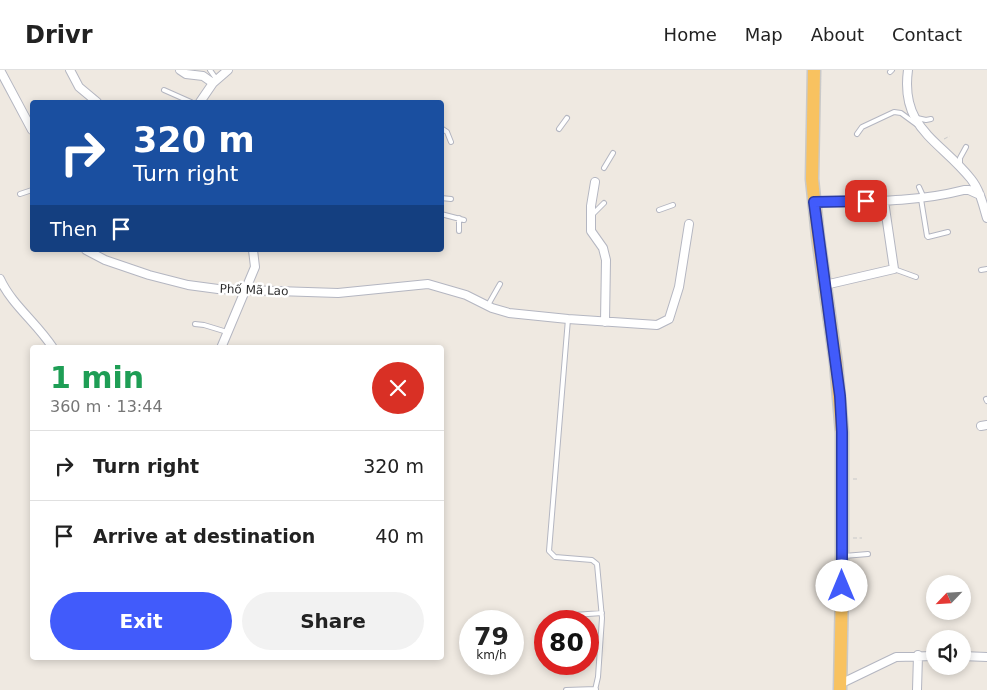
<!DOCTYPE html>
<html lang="en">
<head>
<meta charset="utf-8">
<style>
	body { margin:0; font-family:"DejaVu Sans",sans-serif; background:#f2f2f2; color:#222; height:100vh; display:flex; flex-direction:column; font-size:19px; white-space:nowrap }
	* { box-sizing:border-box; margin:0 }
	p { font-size:16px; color:#767676 }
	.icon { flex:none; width:28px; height:28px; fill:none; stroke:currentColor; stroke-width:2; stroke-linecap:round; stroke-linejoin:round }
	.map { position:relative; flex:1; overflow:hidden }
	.details { position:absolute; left:30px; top:275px; width:414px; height:315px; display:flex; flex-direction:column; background:#fff; border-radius:5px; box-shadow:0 2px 8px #0003 }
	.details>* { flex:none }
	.banner { position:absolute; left:30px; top:30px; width:414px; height:152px; border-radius:5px; box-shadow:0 2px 8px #0003; background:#1a4fa0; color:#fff; overflow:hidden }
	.needle { width:32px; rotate:245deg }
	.buttons { position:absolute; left:926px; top:505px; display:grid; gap:10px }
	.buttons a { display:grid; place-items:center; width:45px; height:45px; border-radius:50%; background:#fff; box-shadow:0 2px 8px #0003; font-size:25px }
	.speed { position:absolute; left:459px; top:540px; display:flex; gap:10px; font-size:25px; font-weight:700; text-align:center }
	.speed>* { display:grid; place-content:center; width:65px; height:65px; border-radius:50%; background:#fff; box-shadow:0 2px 8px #0003; line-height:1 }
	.speed small { font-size:12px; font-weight:400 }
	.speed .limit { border:8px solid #d22; background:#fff; color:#111 }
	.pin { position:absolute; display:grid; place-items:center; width:42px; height:42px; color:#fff; margin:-21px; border-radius:10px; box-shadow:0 2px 8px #0006 }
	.me { position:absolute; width:55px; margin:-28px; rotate:0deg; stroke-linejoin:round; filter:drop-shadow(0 0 4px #0008) }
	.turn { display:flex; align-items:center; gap:18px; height:105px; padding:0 20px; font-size:22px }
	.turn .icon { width:65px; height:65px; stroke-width:2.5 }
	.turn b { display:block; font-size:35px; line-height:42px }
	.then { display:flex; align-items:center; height:48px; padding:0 20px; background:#0003; gap:10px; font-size:19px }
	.round { display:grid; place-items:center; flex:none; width:52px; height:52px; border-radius:26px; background:#f2f2f2 }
	.summary { display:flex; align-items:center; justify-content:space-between; height:85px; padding:0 20px }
	h1 { font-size:30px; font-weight:700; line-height:38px; color:#1e9e55 }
	.cta { display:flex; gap:10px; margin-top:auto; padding:10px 20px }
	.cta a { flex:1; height:58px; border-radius:30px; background:#415bfb; color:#fff; font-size:20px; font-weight:700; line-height:58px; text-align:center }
	.cta a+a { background:#f2f2f2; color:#222 }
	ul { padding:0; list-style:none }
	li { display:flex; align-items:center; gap:15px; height:70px; padding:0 20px; border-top:1px solid #e0e0e0 }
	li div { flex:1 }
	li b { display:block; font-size:19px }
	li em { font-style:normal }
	header { display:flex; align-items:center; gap:30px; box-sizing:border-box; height:70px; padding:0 25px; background:#fff; border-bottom:1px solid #e0e0e0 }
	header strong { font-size:24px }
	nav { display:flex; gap:28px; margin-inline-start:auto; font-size:18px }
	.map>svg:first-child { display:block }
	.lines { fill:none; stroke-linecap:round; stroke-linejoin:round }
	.service-casing { stroke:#b4b6c1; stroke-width:6 }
	.minor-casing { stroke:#b4b6c1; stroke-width:10 }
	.trunk-casing { stroke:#c9c9c9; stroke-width:15 }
	.path { stroke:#c9c9c9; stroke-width:1; stroke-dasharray:4 2.5; stroke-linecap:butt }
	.service { stroke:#fff; stroke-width:4 }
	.minor { stroke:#fff; stroke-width:8 }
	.trunk { stroke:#f8c260; stroke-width:12 }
	.route-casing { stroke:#2a3ba3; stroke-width:12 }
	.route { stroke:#415bfb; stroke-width:9 }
	.labels { text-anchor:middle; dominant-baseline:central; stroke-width:5; stroke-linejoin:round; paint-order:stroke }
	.street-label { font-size:12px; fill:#2e2e2e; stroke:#fff }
</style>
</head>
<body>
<header>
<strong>Drivr</strong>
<nav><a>Home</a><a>Map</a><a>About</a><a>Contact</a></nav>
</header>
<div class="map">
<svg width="987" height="620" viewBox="0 0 987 620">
	<rect width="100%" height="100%" fill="#efe9e1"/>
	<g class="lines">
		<defs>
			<path id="service" d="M210,0L217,10
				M890,2L892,0
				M164,20L191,32
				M917,48L926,50L931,49
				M441,58L447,62L451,72
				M559,59L567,48
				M857,64L862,57L894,42L901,43L916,54
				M960,95V88L966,77
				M604,98L613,83
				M919,117L924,128
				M20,124L32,120
				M441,128L451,129
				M921,129L927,166L928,167L948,162
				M659,140L673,135
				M441,144L464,150
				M592,145L604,133
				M459,161V148
				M894,199L916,207
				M981,200L987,199
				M488,235L500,214
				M568,249L549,481L555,487L592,490L597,494L602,548L598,607L595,620
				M195,254L204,255L227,262
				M986,329L987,331
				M844,486L868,484
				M574,545L602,543
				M566,620L596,619"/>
			<path id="minor" d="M70,0L79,17L97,32
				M180,0L186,4L203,6L213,13
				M908,0C900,59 940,70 971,109C980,120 983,135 987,148
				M1,2L32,60
				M200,32L213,13L228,0
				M595,112L591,136V161L603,178L606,190L605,252
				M814,132C864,131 914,133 964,120H969L980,125
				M86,180L105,190L149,205L188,215L218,219L338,223L428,214L466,225L492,238L509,243L568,249L657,255L669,249L679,217L689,154
				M0,209C12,235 37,253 53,278
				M825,215L894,199L884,131
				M221,278L255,197L253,180
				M981,356L987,355
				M962,586L987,587
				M840,614L896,587L935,586
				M917,620L918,585"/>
			<path id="trunk" d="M814,0L812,109L818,167L836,293L842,363V515L840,620"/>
		</defs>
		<use href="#service" class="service-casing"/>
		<use href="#minor" class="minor-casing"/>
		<use href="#trunk" class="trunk-casing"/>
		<path class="path" d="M944,69L950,66
			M853,409H857
			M853,468H862"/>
		<use href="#service" class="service"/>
		<use href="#minor" class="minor"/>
		<use href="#trunk" class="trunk"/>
	</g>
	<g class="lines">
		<defs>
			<path id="route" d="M842,516V362L840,326L814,132L866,131"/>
		</defs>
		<use href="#route" class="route-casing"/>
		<use href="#route" class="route"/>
	</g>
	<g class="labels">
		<g class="street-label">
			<text transform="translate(254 220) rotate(2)">Phố Mã Lao</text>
		</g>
	</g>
</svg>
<div class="buttons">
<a><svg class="needle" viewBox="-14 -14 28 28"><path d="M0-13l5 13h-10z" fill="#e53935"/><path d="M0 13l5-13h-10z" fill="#767676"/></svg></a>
<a><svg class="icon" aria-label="sound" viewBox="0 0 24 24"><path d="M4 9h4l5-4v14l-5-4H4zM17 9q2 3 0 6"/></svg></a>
</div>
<div class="speed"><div>79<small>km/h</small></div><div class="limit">80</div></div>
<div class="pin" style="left:866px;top:131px;background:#d93025"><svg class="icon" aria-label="arrive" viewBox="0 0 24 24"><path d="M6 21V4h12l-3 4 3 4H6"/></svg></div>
<svg class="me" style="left:842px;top:516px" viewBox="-20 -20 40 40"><circle r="19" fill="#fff"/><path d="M0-13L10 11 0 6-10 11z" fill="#415bfb"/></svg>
<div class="banner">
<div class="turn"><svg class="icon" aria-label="right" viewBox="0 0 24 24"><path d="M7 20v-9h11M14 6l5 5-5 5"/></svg><div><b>320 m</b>Turn right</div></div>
<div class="then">Then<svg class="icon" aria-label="arrive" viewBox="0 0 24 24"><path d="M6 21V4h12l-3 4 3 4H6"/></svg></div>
</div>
<section class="details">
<div class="summary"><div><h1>1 min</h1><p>360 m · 13:44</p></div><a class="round" style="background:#d93025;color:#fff"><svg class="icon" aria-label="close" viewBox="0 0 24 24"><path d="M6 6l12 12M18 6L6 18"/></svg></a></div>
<ul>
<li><svg class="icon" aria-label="right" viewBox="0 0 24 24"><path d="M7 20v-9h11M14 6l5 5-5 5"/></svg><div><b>Turn right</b></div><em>320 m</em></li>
<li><svg class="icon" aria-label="arrive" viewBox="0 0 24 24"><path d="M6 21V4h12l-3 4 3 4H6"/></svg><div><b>Arrive at destination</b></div><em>40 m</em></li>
</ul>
<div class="cta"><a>Exit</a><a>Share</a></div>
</section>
</div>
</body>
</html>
